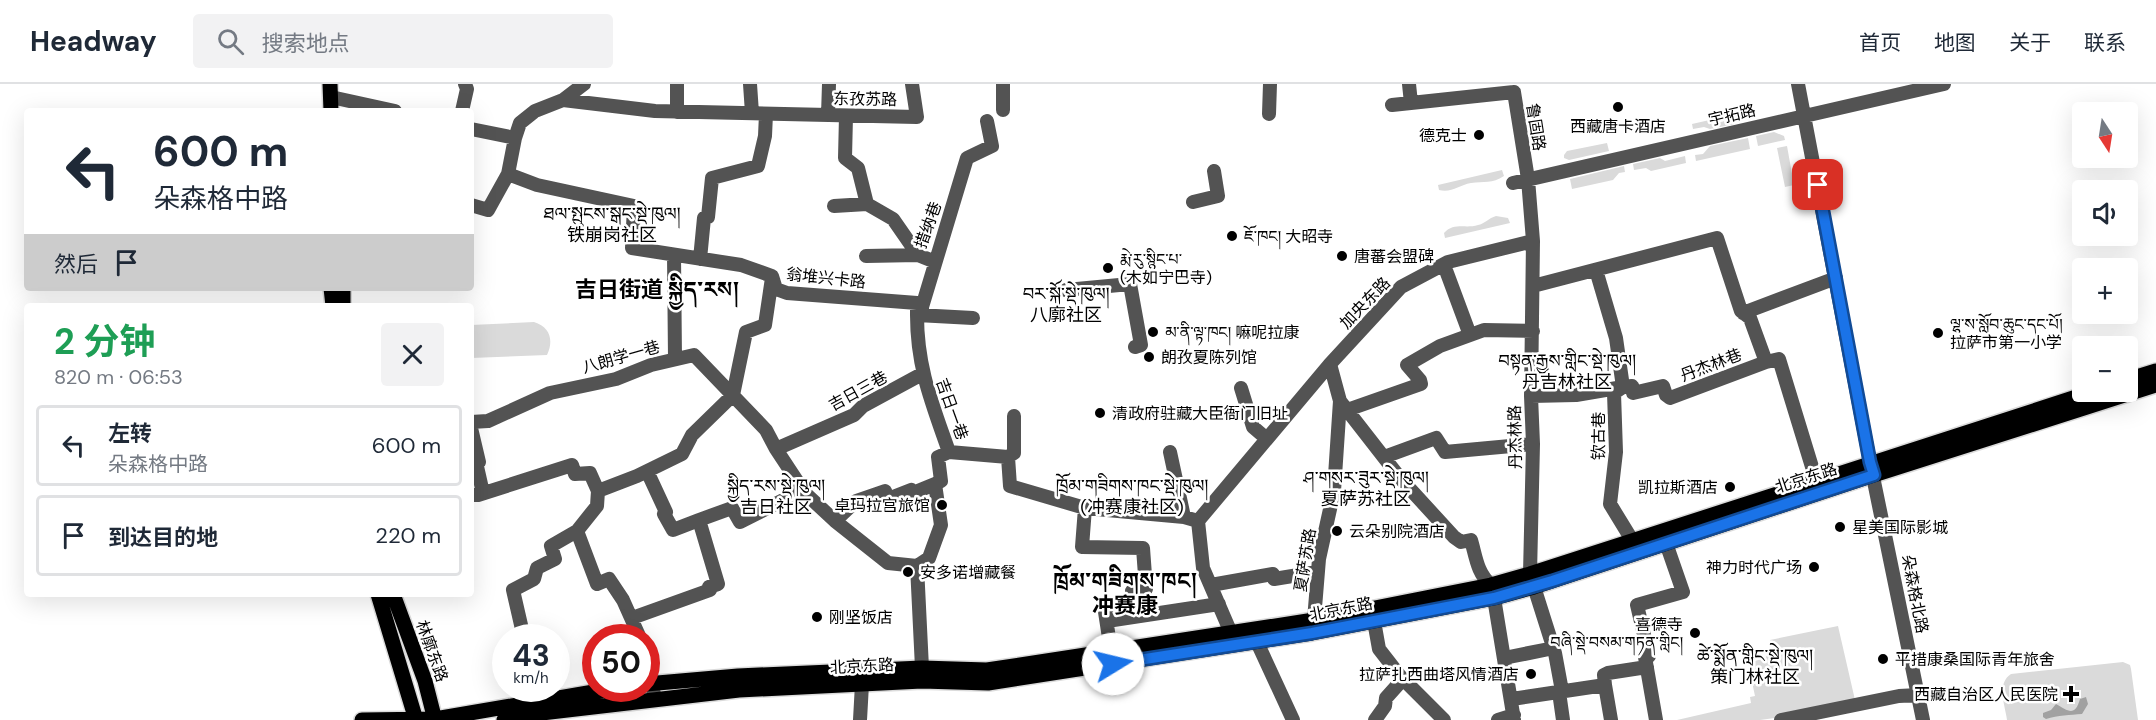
<!DOCTYPE html>
<html lang="zh">
<head>
<meta charset="utf-8">
<style>
	body { margin:0; font-family:"DM Sans","Noto Sans SC","Noto Serif Tibetan",sans-serif; background:#f2f2f3; color:#1f2937; height:100vh; display:flex; flex-direction:column; font-size:22px; white-space:nowrap }
	* { box-sizing:border-box; margin:0 }
	p { font-size:20px; color:#747a83 }
	.icon { flex:none; width:33px; height:33px; fill:none; stroke:currentColor; stroke-width:2; stroke-linecap:round; stroke-linejoin:round }
	.map { position:relative; flex:1; overflow:hidden }
	.side { position:absolute; left:24px; top:219px; width:450px; height:294px; display:flex; flex-direction:column; background:#fff; border-radius:6px; box-shadow:0 6px 24px #0002 }
	.side>* { flex:none }
	.banner { position:absolute; left:24px; top:24px; width:450px; height:183px; border-radius:6px; box-shadow:0 6px 24px #0002; background:#fff; color:#1f2937; overflow:hidden }
	.needle { width:39px; rotate:168deg }
	.buttons { position:absolute; left:2072px; top:18px; display:grid; gap:12px }
	.buttons a { display:grid; place-items:center; width:66px; height:66px; border-radius:6px; background:#fff; box-shadow:0 6px 24px #0002; font-size:30px }
	.speed { position:absolute; left:492px; top:540px; display:flex; gap:12px; font-size:30px; font-weight:700; text-align:center }
	.speed>* { display:grid; place-content:center; width:78px; height:78px; border-radius:50%; background:#fff; box-shadow:0 6px 24px #0002; line-height:1 }
	.speed small { font-size:15px; font-weight:400 }
	.speed .limit { border:9px solid #d22; background:#fff; color:#111 }
	.pin { position:absolute; display:grid; place-items:center; width:51px; height:51px; color:#fff; margin:-26px; border-radius:12px; box-shadow:0 3px 9px #0006 }
	.me { position:absolute; width:66px; margin:-33px; rotate:81deg; stroke-linejoin:round; filter:drop-shadow(0 0 4px #0008) }
	.turn { display:flex; align-items:center; gap:21px; height:126px; padding:0 30px; font-size:27px }
	.turn .icon { width:78px; height:78px; stroke-width:2.5 }
	.turn b { display:block; font-size:42px; line-height:51px }
	.then { display:flex; align-items:center; height:57px; padding:0 30px; background:#0003; gap:12px; font-size:22px }
	.round { display:grid; place-items:center; flex:none; width:63px; height:63px; border-radius:6px; background:#f2f2f3 }
	.summary { display:flex; align-items:center; justify-content:space-between; height:102px; padding:0 30px }
	h1 { font-size:36px; font-weight:700; line-height:45px; color:#1e9e55 }
	ul { padding:0; list-style:none }
	li { display:flex; align-items:center; gap:18px; height:81px; margin:0 12px 9px; padding:0 18px; border:3px solid #e0e1e3; border-radius:6px }
	li div { flex:1 }
	li b { display:block; font-size:22px }
	li em { font-style:normal }
	header { display:flex; align-items:center; gap:36px; box-sizing:border-box; height:84px; padding:0 30px; background:#fff; border-bottom:2px solid #e0e1e3 }
	header strong { font-size:28px }
	nav { display:flex; gap:33px; margin-inline-start:auto; font-size:21px }
	.search { width:420px; height:54px; background:#f2f2f3; display:flex; align-items:center; gap:15px; box-sizing:border-box; padding:0 21px; border-radius:6px; color:#747a83; font-size:22px }
	.map>svg:first-child { display:block }
	.green { fill:#dadada }
	.water { fill:#a1a1a1 }
	.lines { fill:none; stroke-linecap:round; stroke-linejoin:round }
	.major-casing { stroke:#dbdbdb; stroke-width:18 }
	.minor { stroke:#535353; stroke-width:14 }
	.major { stroke:#000; stroke-width:15 }
	.route-casing { stroke:#114b97; stroke-width:15 }
	.route { stroke:#1a73e8; stroke-width:10 }
	.poi-dot { fill:#000; stroke:#fff; stroke-width:2 }
	.labels { text-anchor:middle; dominant-baseline:central; stroke-width:5; stroke-linejoin:round; paint-order:stroke }
	.street-label { font-size:16px; fill:#000; stroke:#fff }
	.poi-label { font-size:16px; fill:#000; stroke:#fff; text-anchor:start }
	.neighbourhood-label { font-size:18px; fill:#000; stroke:#fff }
	.district-label { font-size:22px; font-weight:bold; fill:#000; stroke:#fff }
</style>
</head>
<body>
<header>
<strong>Headway</strong>
<div class="search"><svg class="icon" aria-label="search" viewBox="0 0 24 24"><circle cx="10" cy="10" r="6"/><path d="M15 15l6 6"/></svg>搜索地点</div>
<nav><a>首页</a><a>地图</a><a>关于</a><a>联系</a></nav>
</header>
<div class="map">
<svg width="2156" height="636" viewBox="0 0 2156 636">
	<rect width="100%" height="100%" fill="#fff"/>
	<path class="green" d="M1714,35L1720,38L1734,35L1735,40L1710,45L1704,43L1693,45L1692,40Z
		M1774,48L1784,52L1785,56L1758,62L1756,52Z
		M1748,54L1750,65L1696,77L1695,71L1703,70L1710,62Z
		M1607,59L1609,67L1569,76L1564,74V71L1567,67Z
		M1787,62L1794,101L1785,103L1777,64Z
		M1685,72L1686,79L1651,87L1646,84L1634,86L1633,80L1660,74L1665,77Z
		M1624,82L1625,88L1619,89L1613,96L1572,105L1570,95Z
		M1502,86L1504,92C1492,100 1484,97 1471,99C1459,101 1452,109 1439,106L1438,101Z
		M1496,132L1508,134L1510,139L1445,154L1444,149C1454,138 1466,145 1478,141C1484,140 1489,134 1496,132Z
		M534,238C550,243 554,256 547,271L471,274V241Z
		M1838,542L1855,616L1788,628V632L1760,636H1677L1751,619L1750,613L1755,612L1748,579L1765,574L1772,566L1770,556Z
		M2123,578L2130,581L2131,585L2138,636H2007C2005,621 1996,600 2011,590Z"/>
	<path class="water" d="M2086,613L2088,620L2082,630C2070,631 2058,631 2046,635L2043,633V629L2051,626L2056,620C2068,627 2075,633 2080,615Z"/>
	<g class="lines">
		<defs>
			<path id="major" d="M330,0L331,27
				M331,204L333,222
				M343,204V222
				M2127,296L2156,287
				M378,510L416,636
				M393,510L425,597L435,636
				M646,600L738,592L922,584L987,586L1314,536L1491,501L1530,490L2092,308
				M362,636L435,635L617,604
				M504,636L542,629L739,606L922,597L988,599L1312,549L1494,514L1534,503L1874,391L2156,301"/>
		</defs>
		<use href="#major" class="major-casing"/>
		<path class="minor" d="M750,0L752,29
			M1003,0V26
			M1409,0L1411,19
			M1798,0L1870,378L1923,636
			M1514,8L1528,95L1533,157L1531,312L1533,360L1530,490L1555,569L1562,607
			M331,13L395,27
			M563,16L584,0
			M1392,21L1514,8
			M462,27L467,5L465,0
			M677,28V0
			M1269,30L1270,0
			M828,31L829,0
			M846,32L845,74L858,84L867,120L893,135L918,171L933,177
			M471,45L515,54L520,39L535,27L563,16L655,27L917,33L912,0
			M508,90L537,101L634,122L632,164L741,181L772,192L776,205L787,209L917,219V231L973,234
			M1513,99L1944,0
			M1193,118L1218,112L1214,87
			M471,121L488,126L508,90L515,54
			M834,122L867,120
			M674,171L675,275
			M866,172L918,171
			M700,175L704,134L708,133L712,94L758,82L765,52L766,30
			M1444,181L1470,251
			M1596,186L1616,254L1623,303L1632,302L1633,309L1663,302L1666,311L1670,314L1766,278
			M1533,202L1717,154L1741,227L1750,234L1766,278L1779,275L1816,396
			M1066,206L1130,200L1141,261L1135,263
			M922,229V223L967,74L992,62L987,37
			M1743,229L1836,194
			M917,231C917,284 932,319 949,368L1008,373L1010,402L1085,424L1184,433L1198,437
			M1241,304L1253,343L1267,355
			M1531,312L1576,311L1623,303L1614,309L1616,368L1610,420L1632,456
			M1340,317L1400,394L1454,453L1461,458L1471,456C1476,473 1477,489 1491,501
			M1347,326L1421,300L1420,296L1407,281L1440,262L1484,246L1533,247
			M471,338L488,337L550,309L616,295L651,281L694,271L766,346L776,365L805,409L835,437L888,479L917,482L922,584
			M471,344L479,378H476L483,409
			M776,365L854,331L863,322L922,290
			M1170,368L1184,433
			M1008,373L1014,369V332
			M1384,373L1436,354L1445,368L1533,360
			M647,387L666,428L664,430L673,446L699,436
			M471,411H478L572,381L575,390L590,389L598,407
			M1085,424L1082,463L1143,464L1146,505L1132,507V522L1105,528L1111,567
			M835,437L856,417L885,407L888,415L911,406L913,409L935,400
			M1198,437L1330,280L1401,203L1448,178L1533,157
			M1198,437L1203,484L1231,549
			M917,482L929,474L941,441L935,400L941,397L938,373L949,368
			M1211,501L1273,490L1274,495L1317,488
			M1494,514L1514,636
			M632,534L710,506L709,503L718,500L699,436L732,424L740,438L803,406
			M1314,536L1319,475L1334,407L1340,317L1330,280
			M1107,537L1219,520
			M1374,537L1379,565L1400,592L1444,636
			M524,554L513,506L534,495L537,484L555,475L551,462L577,447
			M640,554L623,516L609,495L597,500L577,447L597,422L598,407L637,392L682,370L692,351L733,311L746,248L765,241L772,194
			M1257,558L1293,636
			M1504,574L1554,564
			M646,580L654,610
			M1605,601L1611,636
			M536,604L540,616
			M1559,608L1563,636
			M1512,615L1605,601L1604,591L1608,589L1647,583
			M860,636L862,600
			M1375,636L1385,622L1386,614L1403,595
			M1498,636L1514,631
			M1656,636L1645,573L1649,572L1637,521L1683,508L1666,459
			M1781,636L1899,612L1918,611"/>
		<use href="#major" class="major"/>
	</g>
	<g class="lines">
		<defs>
			<path id="route" d="M1113,580L1312,549L1494,514L1552,497L1874,391L1870,378L1818,101"/>
		</defs>
		<use href="#route" class="route-casing"/>
		<use href="#route" class="route"/>
	</g>
	<g class="poi-dot">
		<circle cx="1618" cy="23" r="6"/>
		<circle cx="1479" cy="51" r="6"/>
		<circle cx="1232" cy="152" r="6"/>
		<circle cx="1342" cy="172" r="6"/>
		<circle cx="1108" cy="184" r="6"/>
		<circle cx="1153" cy="248" r="6"/>
		<circle cx="1938" cy="249" r="6"/>
		<circle cx="1149" cy="273" r="6"/>
		<circle cx="1100" cy="329" r="6"/>
		<circle cx="1730" cy="403" r="6"/>
		<circle cx="942" cy="421" r="6"/>
		<circle cx="1840" cy="443" r="6"/>
		<circle cx="1337" cy="447" r="6"/>
		<circle cx="1814" cy="483" r="6"/>
		<circle cx="908" cy="488" r="6"/>
		<circle cx="817" cy="533" r="6"/>
		<circle cx="1695" cy="549" r="6"/>
		<circle cx="1883" cy="575" r="6"/>
		<circle cx="1531" cy="590" r="6"/>
		<path d="M2068 601h6v6h6v6h-6v6h-6v-6h-6v-6h6z"/>
	</g>
	<g class="labels">
		<g class="street-label">
			<text transform="translate(865 15) rotate(1)">东孜苏路</text>
			<text transform="translate(1732 31) rotate(-13)">宇拓路</text>
			<text transform="translate(1536 43) rotate(81)">鲁固路</text>
			<text transform="translate(928 141) rotate(-70)">措纳巷</text>
			<text transform="translate(826 194) rotate(6)">翁堆兴卡路</text>
			<text transform="translate(1365 219) rotate(-46)">加央东路</text>
			<text transform="translate(621 273) rotate(-16)">八朗学一巷</text>
			<text transform="translate(1711 281) rotate(-21)">丹杰林巷</text>
			<text transform="translate(858 307) rotate(-29)">吉日三巷</text>
			<text transform="translate(952 325) rotate(70)">吉日一巷</text>
			<text transform="translate(1598 352) rotate(-90)">钦古巷</text>
			<text transform="translate(1515 353) rotate(-91)">丹杰林路</text>
			<text transform="translate(1806 394) rotate(-18)">北京东路</text>
			<text transform="translate(1305 476) rotate(-81)">夏萨苏路</text>
			<text transform="translate(1915 510) rotate(79)">朵森格北路</text>
			<text transform="translate(1341 525) rotate(-11)">北京东路</text>
			<text transform="translate(432 567) rotate(70)">林廓东路</text>
			<text transform="translate(862 582) rotate(-3)">北京东路</text>
		</g>
		<g class="poi-label">
			<text x="1618" y="42" text-anchor="middle">西藏唐卡酒店</text>
			<text x="1467" y="51" text-anchor="end">德克士</text>
			<text x="1244" y="152">ཇོ་ཁང། 大昭寺</text>
			<text x="1354" y="172">唐蕃会盟碑</text>
			<text x="1120" y="175">རྨེ་རུ་སྙིང་པ་<tspan x="1120" dy="18">(木如宁巴寺)</tspan></text>
			<text x="1950" y="240">ལྷ་ས་སློབ་ཆུང་དང་པོ།<tspan x="1950" dy="18">拉萨市第一小学</tspan></text>
			<text x="1165" y="248">མ་ནི་ལྟ་ཁང། 嘛呢拉康</text>
			<text x="1161" y="273">朗孜夏陈列馆</text>
			<text x="1112" y="329">清政府驻藏大臣衙门旧址</text>
			<text x="1718" y="403" text-anchor="end">凯拉斯酒店</text>
			<text x="930" y="421" text-anchor="end">卓玛拉宫旅馆</text>
			<text x="1852" y="443">星美国际影城</text>
			<text x="1349" y="447">云朵别院酒店</text>
			<text x="1802" y="483" text-anchor="end">神力时代广场</text>
			<text x="920" y="488">安多诺增藏餐</text>
			<text x="829" y="533">刚坚饭店</text>
			<text x="1683" y="540" text-anchor="end">喜德寺<tspan x="1683" dy="18">བཞི་སྡེ་བསམ་གཏན་གླིང།</tspan></text>
			<text x="1895" y="575">平措康桑国际青年旅舍</text>
			<text x="1519" y="590" text-anchor="end">拉萨扎西曲塔风情酒店</text>
			<text x="2058" y="610" text-anchor="end">西藏自治区人民医院</text>
		</g>
		<g class="neighbourhood-label">
			<text x="612" y="130">ཐལ་སྤུངས་སྒང་སྡེ་ཁུལ།<tspan x="612" dy="21">铁崩岗社区</tspan></text>
			<text x="1066" y="210">བར་སྐོ་སྡེ་ཁུལ།<tspan x="1066" dy="21">八廓社区</tspan></text>
			<text x="1567" y="277">བསྟན་རྒྱས་གླིང་སྡེ་ཁུལ།<tspan x="1567" dy="21">丹吉林社区</tspan></text>
			<text x="1366" y="394">ཤ་གསར་ཟུར་སྡེ་ཁུལ།<tspan x="1366" dy="21">夏萨苏社区</tspan></text>
			<text x="776" y="402">སྐྱིད་རས་སྡེ་ཁུལ།<tspan x="776" dy="21">吉日社区</tspan></text>
			<text x="1132" y="402">ཁྲོམ་གཟིགས་ཁང་སྡེ་ཁུལ།<tspan x="1132" dy="21">(冲赛康社区)</tspan></text>
			<text x="1755" y="572">ཚེ་སྨོན་གླིང་སྡེ་ཁུལ།<tspan x="1755" dy="21">策门林社区</tspan></text>
		</g>
		<g class="district-label">
			<text x="657" y="205">吉日街道 སྐྱིད་རས།</text>
			<text x="1125" y="496">ཁྲོམ་གཟིགས་ཁང།<tspan x="1125" dy="25">冲赛康</tspan></text>
		</g>
	</g>
</svg>
<div class="buttons">
<a><svg class="needle" viewBox="-14 -14 28 28"><path d="M0-13l5 13h-10z" fill="#e53935"/><path d="M0 13l5-13h-10z" fill="#747a83"/></svg></a>
<a><svg class="icon" aria-label="sound" viewBox="0 0 24 24"><path d="M4 9h4l5-4v14l-5-4H4zM17 9q2 3 0 6"/></svg></a>
<a>+</a>
<a>−</a>
</div>
<div class="speed"><div>43<small>km/h</small></div><div class="limit">50</div></div>
<div class="pin" style="left:1818px;top:101px;background:#d93025"><svg class="icon" aria-label="arrive" viewBox="0 0 24 24"><path d="M6 21V4h12l-3 4 3 4H6"/></svg></div>
<svg class="me" style="left:1113px;top:580px" viewBox="-20 -20 40 40"><circle r="19" fill="#fff"/><path d="M0-13L10 11 0 6-10 11z" fill="#1a73e8"/></svg>
<div class="banner">
<div class="turn"><svg class="icon" aria-label="left" viewBox="0 0 24 24"><path d="M17 20v-9H6M10 6l-5 5 5 5"/></svg><div><b>600 m</b>朵森格中路</div></div>
<div class="then">然后<svg class="icon" aria-label="arrive" viewBox="0 0 24 24"><path d="M6 21V4h12l-3 4 3 4H6"/></svg></div>
</div>
<section class="side">
<div class="summary"><div><h1>2 分钟</h1><p>820 m · 06:53</p></div><a class="round"><svg class="icon" aria-label="close" viewBox="0 0 24 24"><path d="M6 6l12 12M18 6L6 18"/></svg></a></div>
<ul>
<li><svg class="icon" aria-label="left" viewBox="0 0 24 24"><path d="M17 20v-9H6M10 6l-5 5 5 5"/></svg><div><b>左转</b><p>朵森格中路</p></div><em>600 m</em></li>
<li><svg class="icon" aria-label="arrive" viewBox="0 0 24 24"><path d="M6 21V4h12l-3 4 3 4H6"/></svg><div><b>到达目的地</b></div><em>220 m</em></li>
</ul>
</section>
</div>
</body>
</html>
